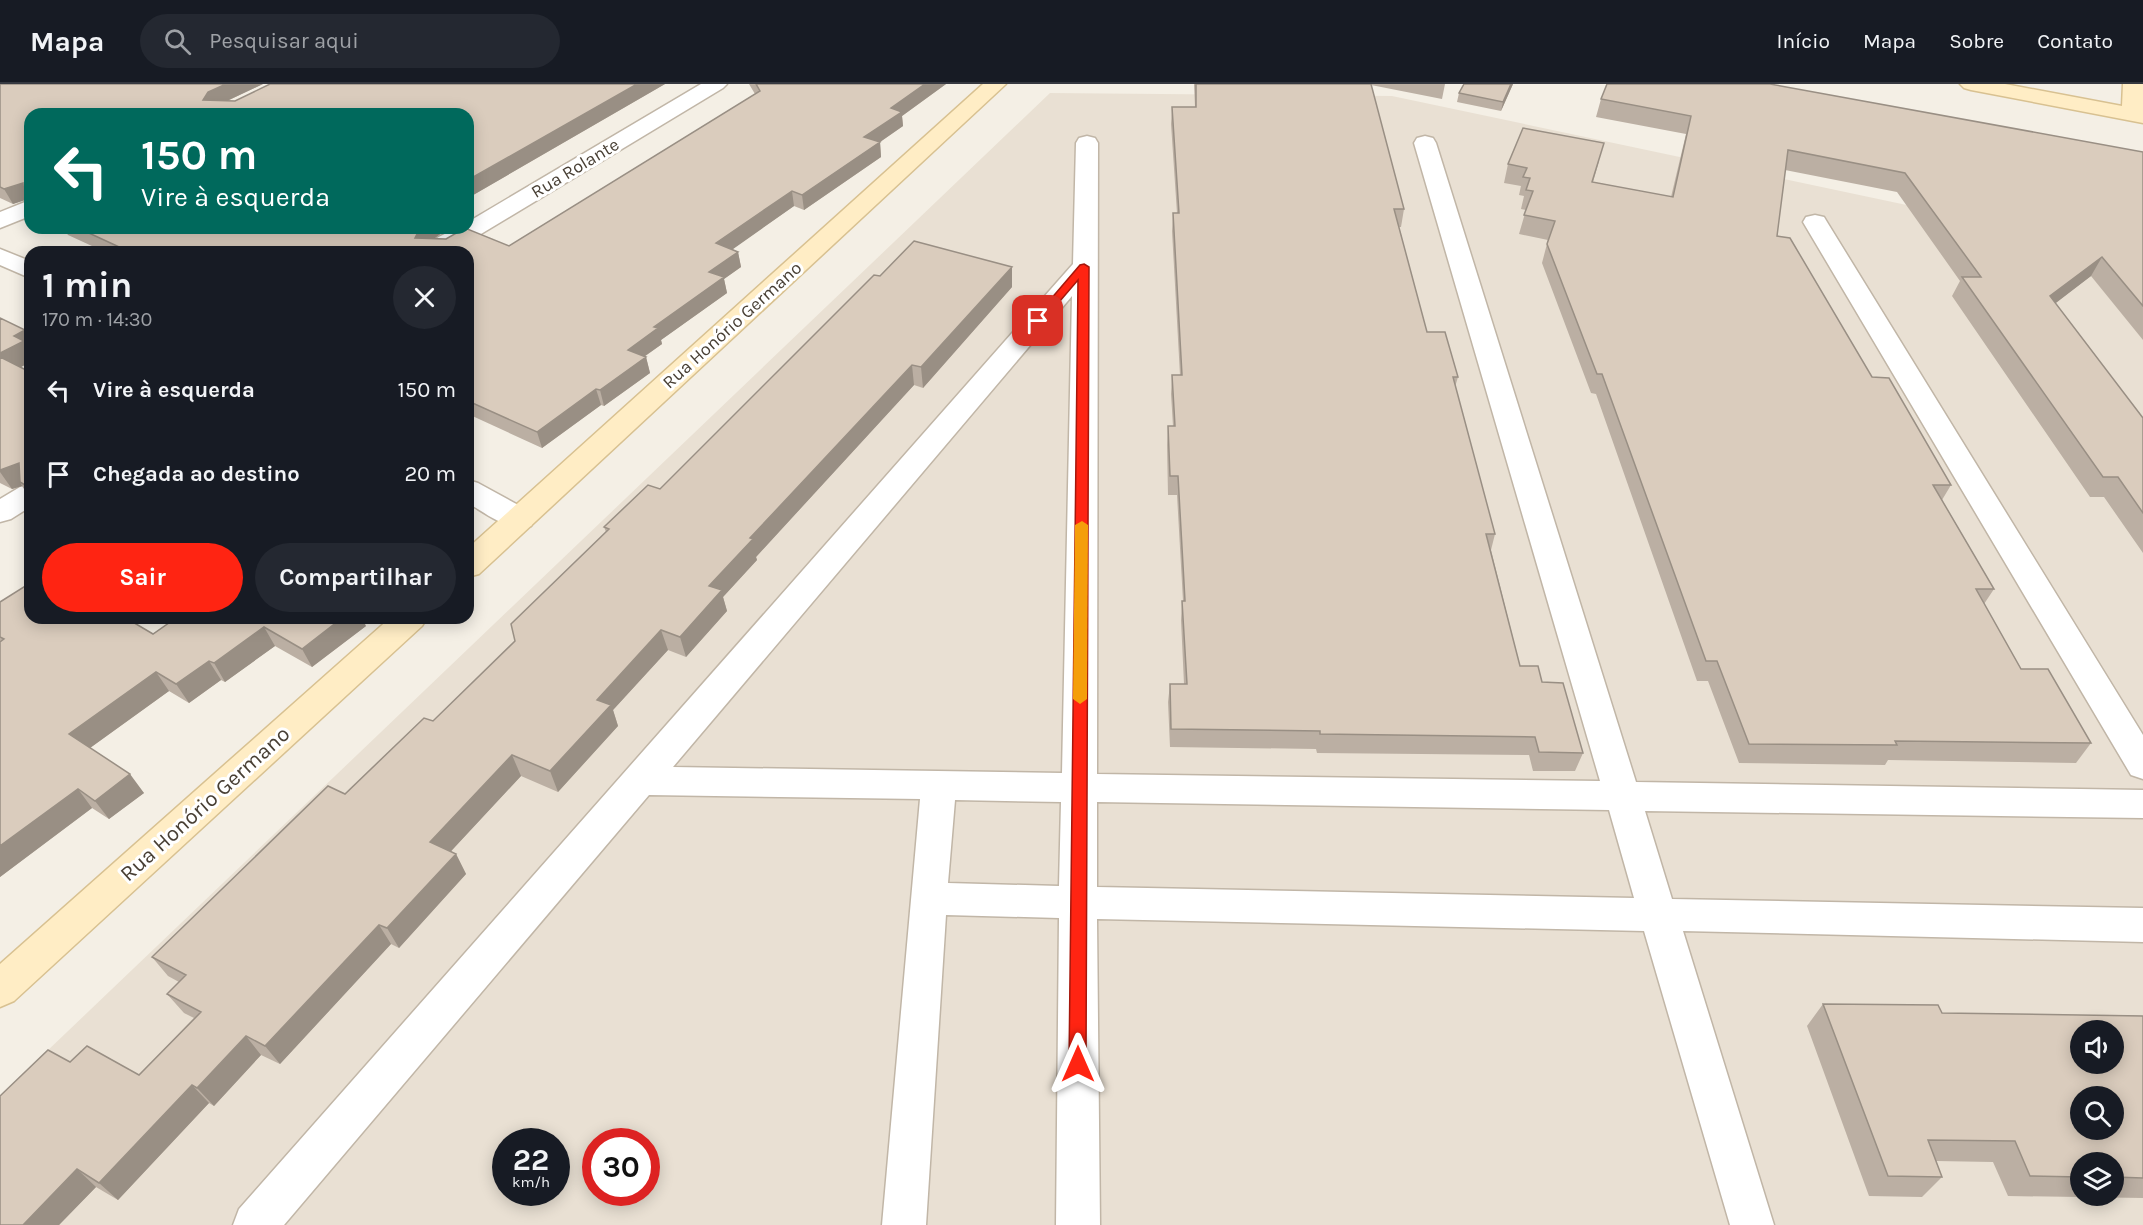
<!DOCTYPE html>
<html lang="pt">
<head>
<meta charset="utf-8">
<style>
	body { margin:0; font-family:Karla,sans-serif; background:#242831; color:#f1f3f6; height:100vh; display:flex; flex-direction:column; font-size:22px; white-space:nowrap }
	* { box-sizing:border-box; margin:0 }
	p { font-size:20px; color:#9ea1a6 }
	.icon { flex:none; width:33px; height:33px; fill:none; stroke:currentColor; stroke-width:2; stroke-linecap:round; stroke-linejoin:round }
	.map { position:relative; flex:1; overflow:hidden }
	.side { position:absolute; left:24px; top:162px; width:450px; height:378px; display:flex; flex-direction:column; background:#171b24; border-radius:18px; box-shadow:0 3px 15px #0003 }
	.side>* { flex:none }
	.guide { position:absolute; left:24px; top:24px; width:450px; height:126px; border-radius:18px; box-shadow:0 3px 15px #0003; background:#00695c; color:#fff; overflow:hidden }
	.controls { position:absolute; left:2070px; top:936px; display:grid; gap:12px }
	.controls a { display:grid; place-items:center; width:54px; height:54px; border-radius:50%; background:#171b24; box-shadow:0 3px 15px #0003; font-size:30px }
	.speed { position:absolute; left:492px; top:1044px; display:flex; gap:12px; font-size:30px; font-weight:700; text-align:center }
	.speed>* { display:grid; place-content:center; width:78px; height:78px; border-radius:50%; background:#171b24; box-shadow:0 3px 15px #0003; line-height:1 }
	.speed small { font-size:15px; font-weight:400 }
	.speed .limit { border:9px solid #d22; background:#fff; color:#111 }
	.pin { position:absolute; display:grid; place-items:center; width:51px; height:51px; color:#fff; margin:-26px; border-radius:12px; box-shadow:0 3px 9px #0006 }
	.me { position:absolute; width:66px; margin:-33px; rotate:0deg; stroke-linejoin:round; filter:drop-shadow(0 0 4px #0008) }
	.turn { display:flex; align-items:center; gap:21px; height:126px; padding:0 18px; font-size:27px }
	.turn .icon { width:78px; height:78px; stroke-width:2.5 }
	.turn b { display:block; font-size:42px; line-height:51px }
	.round { display:grid; place-items:center; flex:none; width:63px; height:63px; border-radius:32px; background:#242831 }
	.headline { display:flex; align-items:center; justify-content:space-between; height:102px; padding:0 18px }
	h1 { font-size:36px; font-weight:700; line-height:45px }
	.primary-button { display:flex; gap:12px; margin-top:auto; padding:12px 18px }
	.primary-button a { flex:1; height:69px; border-radius:36px; background:#ff2412; color:#fff; font-size:24px; font-weight:700; line-height:69px; text-align:center }
	.primary-button a+a { background:#242831; color:#f1f3f6 }
	ul { padding:0; list-style:none }
	li { display:flex; align-items:center; gap:18px; height:84px; padding:0 18px }
	li div { flex:1 }
	li b { display:block; font-size:22px }
	li em { font-style:normal }
	header { display:flex; align-items:center; gap:36px; box-sizing:border-box; height:84px; padding:0 30px; background:#171b24; border-bottom:2px solid #363941 }
	header strong { font-size:28px }
	nav { display:flex; gap:33px; margin-inline-start:auto; font-size:21px }
	.search { width:420px; height:54px; background:#242831; display:flex; align-items:center; gap:15px; box-sizing:border-box; padding:0 21px; border-radius:33px; color:#9ea1a6; font-size:22px }
	.map>svg:first-child { display:block }
	.residential { fill:#e9e0d3; fill-rule:evenodd }
	.lines { fill:none; stroke-linecap:round; stroke-linejoin:round }
	.street-casing { stroke:#c1b6a7; stroke-width:3 }
	.secondary-casing { stroke:#d8c191; stroke-width:3 }
	.street { fill:#fff; fill-rule:evenodd }
	.secondary { fill:#ffedc5; fill-rule:evenodd }
	.wall { fill:#bbafa3; fill-rule:evenodd }
	.shaded-wall { fill:#998f84 }
	.building { fill:#daccbd; stroke:#998f84; stroke-width:1.5; fill-rule:evenodd }
	.route { fill:#ff2412; stroke:#a6170c; stroke-width:1.5 }
	.slow { fill:#f59e0b }
	.labels { text-anchor:middle; dominant-baseline:central; stroke-width:6; stroke-linejoin:round; paint-order:stroke }
	.far-street-label { font-size:18px; fill:#483f34; stroke:#fff }
	.street-label { font-size:22px; fill:#483f34; stroke:#fff }
</style>
</head>
<body>
<header>
<strong>Mapa</strong>
<div class="search"><svg class="icon" aria-label="search" viewBox="0 0 24 24"><circle cx="10" cy="10" r="6"/><path d="M15 15l6 6"/></svg>Pesquisar aqui</div>
<nav><a>Início</a><a>Mapa</a><a>Sobre</a><a>Contato</a></nav>
</header>
<div class="map">
<svg width="2143" height="1141" viewBox="0 0 2143 1141">
	<rect width="100%" height="100%" fill="#f4efe5"/>
	<path class="residential" d="M1050,9L1392,12L2143,171V1141H0V1012ZM2080,946H2114V980H2080ZM2080,1012H2114V1046H2080ZM506,1058H556V1108H506ZM596,1058H646V1108H596ZM2080,1078H2114V1112H2080Z"/>
	<g class="lines">
		<defs>
			<path id="street" d="M701,0H727L723,4L451,168H422C430,155 453,144 468,144V138Z
				M1087,52L1095,54L1098,59L1097,690L1600,697L1414,59L1417,54L1425,52L1433,54L1436,59L1636,698L2143,706V734L1645,727L1672,815L2143,824V858L1683,847L1774,1141H1730L1644,847L1097,835L1100,1141H1056L1059,834L946,831L926,1141H882L920,715L649,711L284,1141H233L239,1125L1073,180L1076,59L1079,54ZM1072,212L1062,689L673,683ZM955,716L1061,718L1059,802L948,799ZM1097,718L1609,726L1634,814L1097,803Z
				M30,116V132L0,144V128Z
				M1815,131L1824,133L1827,138L2143,651V695L2131,691L1803,138L1806,133Z
				M0,165L30,177V194L0,181Z
				M468,396L478,399L531,428L535,435L531,442C508,448 487,430 468,419Z
				M30,400V423L11,435L0,438V415L20,403Z"/>
			<path id="secondary" d="M983,0H1006L479,490L468,493V464Z
				M1960,0H2005L2122,22L2123,0H2143V39L1971,6L1964,4Z
				M390,534H427L422,542L14,917L0,923V880Z"/>
		</defs>
		<use href="#street" class="street-casing"/>
		<use href="#secondary" class="secondary-casing"/>
		<use href="#street" class="street"/>
		<use href="#secondary" class="secondary"/>
	</g>
	<path class="wall" d="M0,0H263L227,17H235L270,0H665L468,114V30H30V126L25,116L13,120L0,114Z
		M749,0H946L902,32L903,42L880,58L881,73L804,126L794,122L732,165L738,168L741,183L724,195L727,209L661,256L662,260L644,273H646L650,289L604,322L601,321L542,364L468,330V168H105L68,151L63,144H442L443,148L434,155L509,162L755,10Z
		M1194,0H1445L1442,15L1371,1L1404,125L1401,143H1399L1427,248L1458,293L1455,303L1495,450L1491,466L1520,582L1542,598L1583,669L1575,687H1533L1529,671L1317,669L1316,665L1170,663L1168,618L1170,600H1184L1181,536L1182,517H1183L1177,411H1168L1167,361L1168,342H1173L1171,310L1172,291H1180L1172,147L1173,129H1177L1171,40L1172,23H1195Z
		M1464,0H1513L1501,27L1457,18L1459,9Z
		M1601,15L2143,68V256L2091,192L2055,219L2143,334V469L2104,413H2090L1952,212L1960,197L1897,108L1785,86L1777,152L1872,293L1951,401L1942,416L1994,505L1984,520L2021,585L2091,659L2076,679L1888,676L1885,681L1739,679L1708,597H1697L1596,310L1591,309L1542,179L1548,156L1519,150L1526,126L1521,125L1524,112L1519,111L1521,102L1504,99L1508,80L1599,77L1593,98L1671,113L1686,50L1596,33Z
		M1012,183V203L923,304L914,301L756,473L757,476L723,513L727,527L686,573L668,566L613,626L618,642L558,708L521,692L451,767L456,770L466,790L399,864L391,860L280,980L261,971L214,1022L209,1019L118,1116L96,1103L59,1141H0L70,978L139,991L194,934L184,929L167,910L179,898L168,892L152,873L433,637L515,557L606,448L604,443L660,405L880,192Z
		M0,234L30,254V278L20,283L30,288V414L22,402L12,405L0,399Z
		M0,518L153,550L176,534L366,542L312,583L275,562L225,598L221,596L189,619L169,607L90,664L144,709L109,735L92,724L0,793Z
		M1823,920L1942,929L2143,932V1114L2008,1112L1993,1078L1936,1077L1942,1093L1922,1113L1869,1112L1807,942ZM2080,1078H2114V1112H2080Z"/>
	<path class="shaded-wall" d="M226,0H263L214,23L203,16L208,8Z
		M637,0H665L468,114V96Z
		M925,0H946L902,32L903,42L880,58L881,73L804,126L802,111L864,53L891,24Z
		M1511,0H1513L1501,27L1503,18Z
		M23,99L24,114L25,116L13,120L4,105Z
		M792,107L794,122L719,175L716,159Z
		M422,144H442L443,148L424,162L415,154L419,146Z
		M738,168L741,183L724,195L727,209L661,256L662,260L632,281L628,266L654,243L709,188Z
		M2102,173L2091,192L2039,232L2050,212Z
		M1012,183V203L923,304L921,283Z
		M25,246L30,254V278L9,290L0,276V269L14,252Z
		M646,273L650,289L604,322L600,306Z
		M912,281L914,301L756,473L757,476L723,513L727,527L686,573L680,553L709,502L750,454Z
		M596,305L601,321L542,364L537,348Z
		M19,379L20,398L22,402L12,405L0,388V386Z
		M342,534H362L366,542L312,583L302,565Z
		M264,543L275,562L225,598L214,579Z
		M661,546L668,566L613,626L618,642L558,708L550,687L597,616Z
		M209,577L221,596L189,619L176,600Z
		M156,588L169,607L83,669L69,650Z
		M512,671L521,692L441,778L430,758Z
		M130,690L144,709L109,735L95,717Z
		M78,705L92,724L0,793V762Z
		M456,770L466,790L399,864L387,844Z
		M379,841L391,860L280,980L265,962Z
		M246,952L261,971L214,1022L197,1004Z
		M192,1001L209,1019L118,1116L99,1099Z
		M77,1085L96,1103L59,1141H23Z"/>
	<path class="building" d="M0,0H226L208,8L203,16L235,17L270,0H637L468,96V30H30V117L24,114L23,99L4,105L0,103Z
		M756,0H925L891,24L902,28L864,53L880,58L802,111L792,107L716,159L738,168L709,188L724,193L654,243L658,244L628,266L646,273L600,306L596,305L537,348L468,317V168H130L78,144H422L419,146L415,154L446,155L465,144L509,162L760,7Z
		M1196,0H1371L1404,125H1394L1427,248H1445L1458,293H1453L1495,450H1486L1520,582H1538L1542,598L1563,599L1583,669L1539,668L1535,653L1320,650V647L1171,645L1170,600H1187L1182,517H1185L1178,392H1170L1168,342H1175L1172,291H1182L1173,129H1179L1172,23H1196Z
		M1464,0H1511L1503,18L1459,9Z
		M1607,0H1770L2143,68V222L2102,173L2050,212L2143,334V429L2118,393H2103L1962,193H1981L1905,89L1788,66L1777,152L1790,154L1872,293L1889,294L1951,401H1933L1994,505H1976L2021,585H2048L2091,659L1895,657L1897,661L1749,660L1717,577H1706L1602,290H1597L1547,160L1555,137L1524,131L1533,107L1526,106L1530,94L1523,93L1527,84L1508,80L1523,44L1604,59L1592,98L1673,113L1691,32L1601,15Z
		M914,157L1012,183L921,283L912,281L750,454L753,455L709,502L722,506L680,553L661,546L597,616L611,621L550,687L512,671L430,758L456,770L387,844L379,841L265,962L246,952L197,1004L192,1001L99,1099L77,1085L23,1141H0V1012L48,966L70,978L87,962L139,991L201,928L167,910L186,891L152,873L328,702L345,710L424,634L433,637L515,557L511,540L609,445L604,443L648,401L660,405L874,191L880,192Z
		M0,234L25,246L14,252L24,257L0,269Z
		M0,273L30,288V404L20,398L19,379L0,386Z
		M30,499V534H126L153,550L176,534H342L302,565L264,543L214,579L209,577L176,600L156,588L69,650L130,690L95,717L78,705L0,762V558L4,555L0,553V518Z
		M1823,920L1938,921L1942,929L2143,932V1094L2114,1093V1078H2080V1093L2030,1092L2015,1057L1928,1056L1942,1093L1888,1092ZM2080,946H2114V980H2080ZM2080,1012H2114V1046H2080Z"/>
	<path class="route" d="M1084,180L1089,183L1086,980L1084,985L1078,987L1072,985L1069,980L1078,196L1041,239H1034L1032,237L1080,181Z"/>
	<path class="slow" d="M1082,437L1088,441L1087,615L1080,620L1073,615L1075,441Z"/>
	<g class="labels">
		<g class="far-street-label">
			<text transform="translate(575 84) rotate(-31)">Rua Rolante</text>
			<text transform="translate(732 241) rotate(-42)">Rua Honório Germano</text>
		</g>
		<g class="street-label">
			<text transform="translate(205 720) rotate(-42)">Rua Honório Germano</text>
		</g>
	</g>
</svg>
<div class="controls">
<a><svg class="icon" aria-label="sound" viewBox="0 0 24 24"><path d="M4 9h4l5-4v14l-5-4H4zM17 9q2 3 0 6"/></svg></a>
<a><svg class="icon" aria-label="search" viewBox="0 0 24 24"><circle cx="10" cy="10" r="6"/><path d="M15 15l6 6"/></svg></a>
<a><svg class="icon" aria-label="layers" viewBox="0 0 24 24"><path d="M12 4l9 5-9 5-9-5zM3 14l9 5 9-5"/></svg></a>
</div>
<div class="speed"><div>22<small>km/h</small></div><div class="limit">30</div></div>
<div class="pin" style="left:1038px;top:237px;background:#d93025"><svg class="icon" aria-label="arrive" viewBox="0 0 24 24"><path d="M6 21V4h12l-3 4 3 4H6"/></svg></div>
<svg class="me" style="left:1078px;top:980px" viewBox="-20 -20 40 40"><path d="M0-17L14 15 0 8-14 15z" fill="#ff2412" stroke="#fff" stroke-width="4"/></svg>
<div class="guide">
<div class="turn"><svg class="icon" aria-label="left" viewBox="0 0 24 24"><path d="M17 20v-9H6M10 6l-5 5 5 5"/></svg><div><b>150 m</b>Vire à esquerda</div></div>
</div>
<section class="side">
<div class="headline"><div><h1>1 min</h1><p>170 m · 14:30</p></div><a class="round"><svg class="icon" aria-label="close" viewBox="0 0 24 24"><path d="M6 6l12 12M18 6L6 18"/></svg></a></div>
<ul>
<li><svg class="icon" aria-label="left" viewBox="0 0 24 24"><path d="M17 20v-9H6M10 6l-5 5 5 5"/></svg><div><b>Vire à esquerda</b></div><em>150 m</em></li>
<li><svg class="icon" aria-label="arrive" viewBox="0 0 24 24"><path d="M6 21V4h12l-3 4 3 4H6"/></svg><div><b>Chegada ao destino</b></div><em>20 m</em></li>
</ul>
<div class="primary-button"><a>Sair</a><a>Compartilhar</a></div>
</section>
</div>
</body>
</html>
